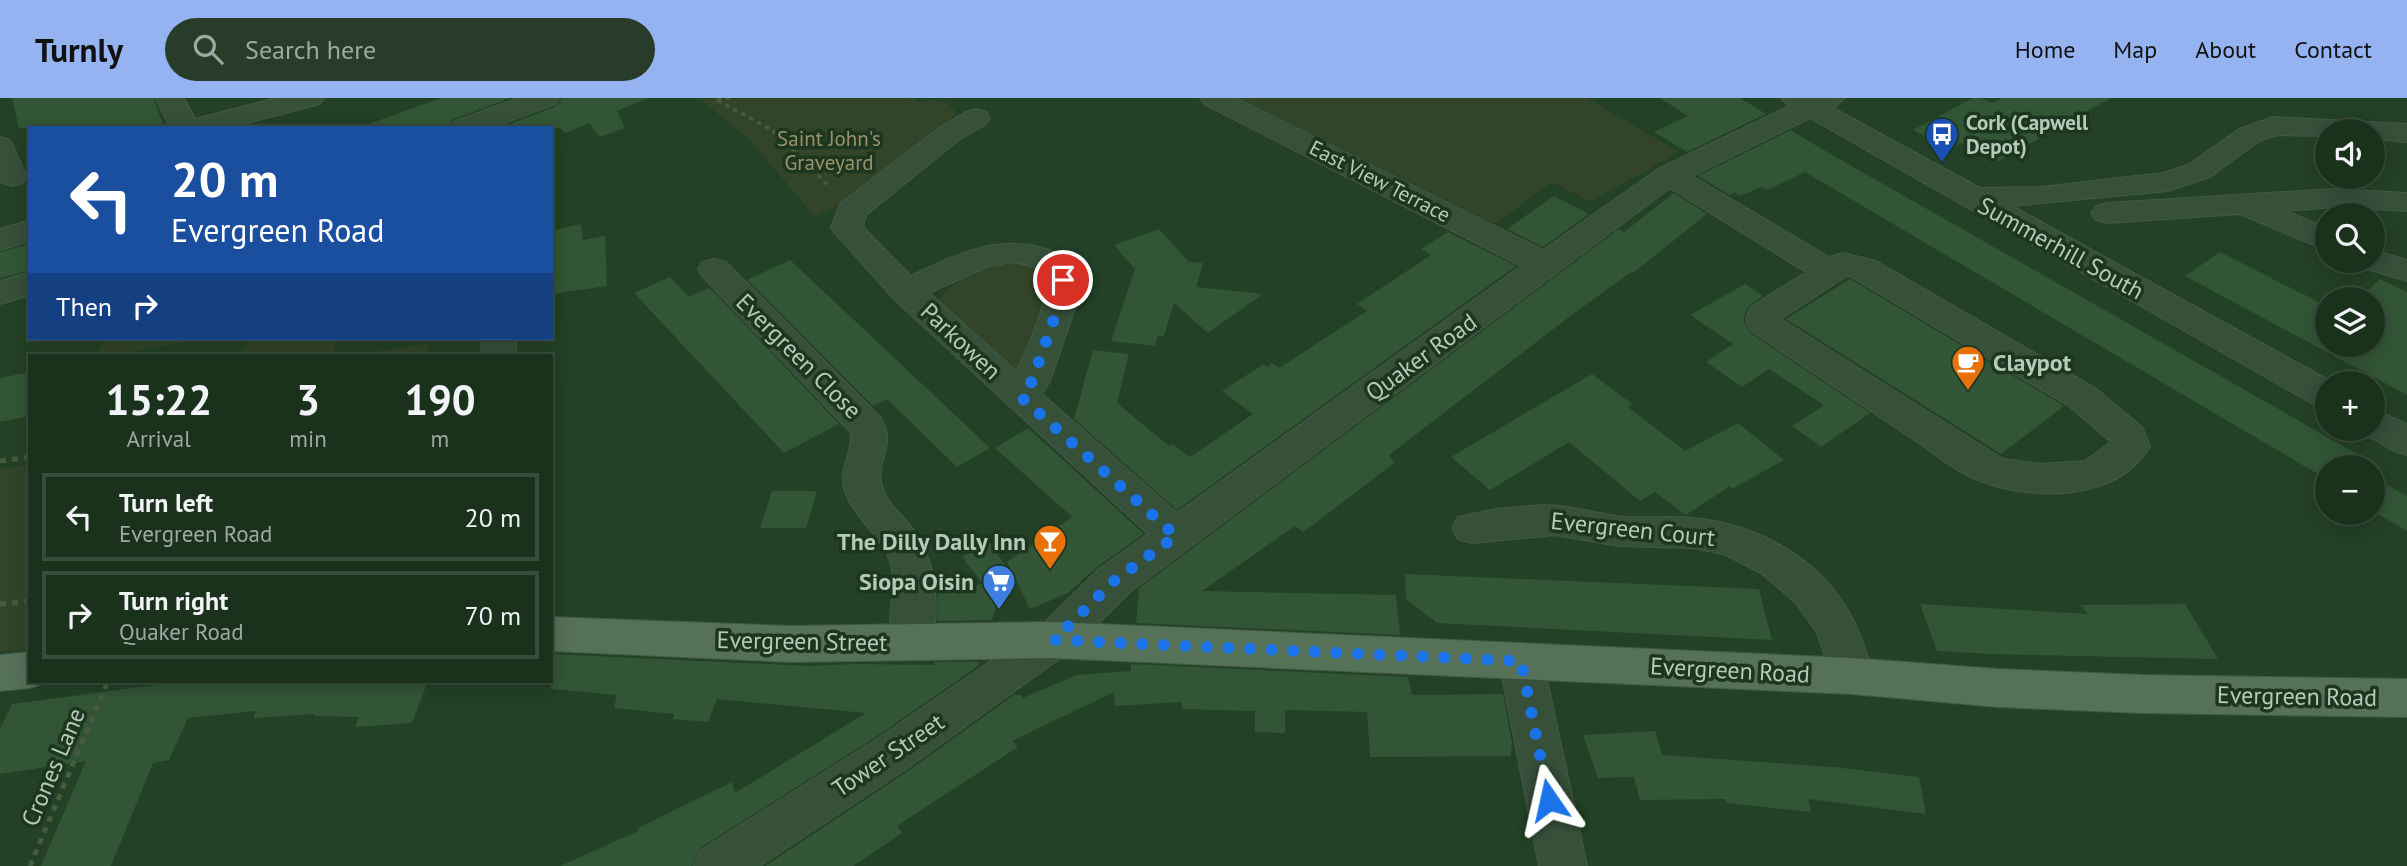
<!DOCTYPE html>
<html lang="en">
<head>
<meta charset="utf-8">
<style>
	body { margin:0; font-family:"PT Sans",sans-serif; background:#273d29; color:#f1f3f6; height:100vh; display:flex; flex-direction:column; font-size:26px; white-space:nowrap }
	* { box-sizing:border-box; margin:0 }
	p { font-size:23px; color:#9fa9a3 }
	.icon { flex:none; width:38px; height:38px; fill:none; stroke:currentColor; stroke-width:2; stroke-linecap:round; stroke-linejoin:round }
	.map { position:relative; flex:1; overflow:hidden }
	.sheet { position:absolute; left:28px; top:256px; width:525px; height:329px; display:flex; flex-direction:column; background:#1a311c; border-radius:0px; box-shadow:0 4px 18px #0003,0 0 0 2px #384c3b }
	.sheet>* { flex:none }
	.banner { position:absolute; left:28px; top:28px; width:525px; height:214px; border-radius:0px; box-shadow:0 4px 18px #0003,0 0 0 2px #384c3b; background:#1a4fa0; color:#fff; overflow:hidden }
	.controls { position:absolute; left:2315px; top:21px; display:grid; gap:14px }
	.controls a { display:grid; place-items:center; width:70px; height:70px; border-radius:50%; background:#1a311c; box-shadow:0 4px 18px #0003,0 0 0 2px #384c3b; font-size:35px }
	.pin { position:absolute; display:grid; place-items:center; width:60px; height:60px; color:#fff; margin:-30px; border:4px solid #fff; border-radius:50%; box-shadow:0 2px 7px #0007 }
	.me { position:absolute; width:77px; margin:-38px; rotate:349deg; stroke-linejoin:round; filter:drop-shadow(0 0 5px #0008) }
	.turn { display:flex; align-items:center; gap:24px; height:147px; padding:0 28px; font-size:32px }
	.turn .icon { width:91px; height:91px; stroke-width:2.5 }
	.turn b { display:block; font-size:49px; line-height:60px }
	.then { display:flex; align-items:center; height:66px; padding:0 28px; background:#0003; gap:14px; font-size:26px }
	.eta { display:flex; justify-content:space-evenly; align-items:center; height:119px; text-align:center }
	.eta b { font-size:42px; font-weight:700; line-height:49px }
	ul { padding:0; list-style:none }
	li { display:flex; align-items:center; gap:21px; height:88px; margin:0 14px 10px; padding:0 14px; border:4px solid #384c3b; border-radius:0px }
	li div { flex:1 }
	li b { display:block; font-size:26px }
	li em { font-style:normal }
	header { display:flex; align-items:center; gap:42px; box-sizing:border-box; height:98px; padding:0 35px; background:#95b2f1; color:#111 }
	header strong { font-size:33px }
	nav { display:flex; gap:38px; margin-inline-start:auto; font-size:24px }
	.search { width:490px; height:63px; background:#273d29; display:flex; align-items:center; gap:18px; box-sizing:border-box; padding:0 24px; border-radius:38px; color:#9fa9a3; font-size:26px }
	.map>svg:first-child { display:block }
	.green { fill:#324528 }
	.building { fill:#325536 }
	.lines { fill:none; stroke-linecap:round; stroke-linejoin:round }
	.minor-casing { stroke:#415a44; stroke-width:2 }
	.major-casing { stroke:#415a44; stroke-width:2 }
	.path-far1 { stroke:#495a3e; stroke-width:3.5; stroke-dasharray:4.5 4.5; stroke-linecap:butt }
	.path { stroke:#495a3e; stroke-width:5; stroke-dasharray:6 6; stroke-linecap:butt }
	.minor { fill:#37503a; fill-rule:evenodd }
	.major { fill:#557158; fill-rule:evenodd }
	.route { stroke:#1a73e8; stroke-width:12; stroke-dasharray:0 21.6 }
	.labels { text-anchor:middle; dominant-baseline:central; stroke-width:7; stroke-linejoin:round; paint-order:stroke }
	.far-poi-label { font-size:21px; font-weight:bold; fill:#b4cbb7; stroke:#1c361f; text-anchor:start }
	.far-park-label { font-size:21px; fill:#9e9169; stroke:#1c361f }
	.far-street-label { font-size:21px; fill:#b4cbb7; stroke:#1c361f }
	.street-label { font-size:24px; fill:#b4cbb7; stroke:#1c361f }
	.poi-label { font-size:24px; font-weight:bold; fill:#b4cbb7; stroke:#1c361f; text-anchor:end }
</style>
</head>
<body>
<header>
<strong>Turnly</strong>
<div class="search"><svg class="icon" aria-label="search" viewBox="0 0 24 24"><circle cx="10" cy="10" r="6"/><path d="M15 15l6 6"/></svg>Search here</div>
<nav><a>Home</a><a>Map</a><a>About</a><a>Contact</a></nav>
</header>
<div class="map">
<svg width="2407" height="768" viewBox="0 0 2407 768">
	<rect width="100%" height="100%" fill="#234126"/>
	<path class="green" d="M913,0L918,4C933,0 948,0 956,15L949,24L849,103L814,118L750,42L700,1Z
		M1239,0H1587L1679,54L1590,104L1552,84L1495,126Z
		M1018,164C1033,167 1044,170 1047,187L1029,256L1017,277L942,212L939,202C954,180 991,165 1018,164Z
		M104,240H212L113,257H98Z
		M250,240H339L332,257H239Z
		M429,245L428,257H352H355Z
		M30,367V551L0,554V371Z"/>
	<path class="building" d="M12,0H154L164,30H19Z
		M441,0H510L452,22L447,30H370L369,26Z
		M562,0H648L617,13L625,30L600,39L589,25L565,35L560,30H499L556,8Z
		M1660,0H1740L1766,16L1687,54L1654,34L1688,18Z
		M1973,0H1981L1992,5L2002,0H2111L1997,64L1961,45L1949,51L1913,32Z
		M1791,32L1820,50L2380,369L2373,375V369H2328V382L1805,74L1767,92L1761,89L1740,98L1734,94L1730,97L1698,78Z
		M1674,95L1707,116L1633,175L1631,174L1573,216L1389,357L1394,365L1313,427L1303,434L1295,428L1202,493L1396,497L1400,537L1136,525L1139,490L1619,131L1624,134Z
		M1554,98L1589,116L1543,149L1507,131Z
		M581,126L583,142L605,138L607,188L551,196V133Z
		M1159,131L1189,164L1203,165L1196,189L1263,196L1208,235L1174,205L1164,238H1158L1155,248L1111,243L1135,171L1114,147Z
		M1448,134L1516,168L1177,412L1074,321L1093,252L1129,256L1117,305L1169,348L1172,346L1190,359L1253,316L1222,293L1264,266L1267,269L1272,265L1279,270L1367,213L1357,206L1431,157L1421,151Z
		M30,146V172L0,180V154Z
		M2220,154L2328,209V247H2373V201H2359L2380,181L2407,194V297L2185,178Z
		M790,162L886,252L990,350L957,369L887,301L873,308L747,182Z
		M670,179L689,199L708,190L716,196L839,326L784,355L634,195Z
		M1850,181L2064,308L2001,356L1786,221Z
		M1745,186L1763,198L1750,207L1745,214L1744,224L1750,235L1870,315L1821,349L1792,328L1824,307L1769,271L1742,289L1706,264L1733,246L1690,217Z
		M30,274V318L0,324V280Z
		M1592,276L1632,306L1628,309L1685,353L1738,325L1784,362L1732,391L1730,388L1686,417L1655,394L1640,403L1569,344L1490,392L1451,359Z
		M1028,330L1144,436L1098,468L1068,495L1030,511L1007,464L1072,419L995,350Z
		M2373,379L2407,398V433L2373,413Z
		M772,393H817L806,430H760Z
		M989,444L1008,471L992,522L937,523L938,493L983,486L962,459Z
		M1405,476L1759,491L1772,542L1437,525L1406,501Z
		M1920,506L2089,516L2079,507L2185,506L2218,561L1991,556L1937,553Z
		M551,556L809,568L856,566L935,567L934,564H979L977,569L873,641L700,750L692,768H560L638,733V730L732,684L735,695L866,615L717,601L708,624L673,621L674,616L614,610L617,597L551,591Z
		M1131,566L1408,579L1412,597L1503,596L1512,645L1511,658L1370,659L1367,614L1285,612V635L1255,634V613L1182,611L1181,604L1115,608L1114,594L1012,643L1018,649L897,728L902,735L853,768H765L908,673L1014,597H1021L1023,600L1076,577L1131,573Z
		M186,583H428L412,625L355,629L359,619L314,618L315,616L253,620L256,613L188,620L169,662L153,665L111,768H41L86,663L0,676V631L12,606Z
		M1655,633L1662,657L1833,669L1919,679L1926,716L1808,701L1811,714L1726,705L1725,701L1640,702L1634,679L1598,680L1583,637Z"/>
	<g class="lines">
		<defs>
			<path id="minor" d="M156,0H184L195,21L276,0H324L320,6L227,30H170Z
				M518,0H559L555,6L491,30H449L453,24Z
				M1200,0H1236L1543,152L1658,71L1789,8L1781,0H1845L1833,10L1980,90L2041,89L2163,75L2188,67L2239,31L2273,19L2407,26V44L2373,41V33H2328V38L2277,37L2259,43L2210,79L2168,93L2012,108L2334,285H2328V311L2315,307L1810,20L1692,78L1829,159L1843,155L1876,163L2095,290L2142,329L2150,348C2118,404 2033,403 1980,383C1954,373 1930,352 1907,337C1855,302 1803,268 1751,233C1745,223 1745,219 1751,209L1806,174L1670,90L1130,494L1069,554L906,671L760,768H694L701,752L874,643L1039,530L1100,470L1148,436L894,201L833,133L831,129L840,106L939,30L966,14L976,11L986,14L990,20L986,26L959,42L866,117L863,129L911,178C955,156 1000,135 1050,152C1068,159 1078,174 1081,193L1050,283L1042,296L1177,415L1521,168L1204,6ZM1010,164C1022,165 1038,167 1044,179C1053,196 1025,254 1017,274L929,195L986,169ZM1848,177L2069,308L2111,344L2085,363L2040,366L2003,361L1781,221Z
				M0,39L10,42L27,79L23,85L12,88L0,84Z
				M2333,91L2407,95V113L2333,109L2286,113L2328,131V153L2240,116L2107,125L2096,122L2091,115L2096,108L2107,105Z
				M30,122V143L0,152V131Z
				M2373,152L2407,162V183L2361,169L2357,163H2373Z
				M714,161L726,164L881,320C898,349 873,363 883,391C888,407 906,420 915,434C937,465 943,522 926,556L911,562L896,556C883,531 896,499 892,471C888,444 854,421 845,393C837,371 853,355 851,335L702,178L698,171L702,164Z
				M30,174V197L0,206V183Z
				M482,240H516V257H481Z
				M2373,311L2407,326V357L2394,353L2360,333L2358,331H2373Z
				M1543,407C1572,407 1599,417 1628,419C1650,420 1671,418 1693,420C1756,426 1821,460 1851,518C1862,537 1867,558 1874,578L1867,591L1852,596L1837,591L1816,533L1795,504L1761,475L1724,456L1693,450L1619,448L1555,437L1472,445L1458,441L1452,430L1458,419L1496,411Z
				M1521,545L1536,550L1543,563L1587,768H1539L1499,563L1506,550Z"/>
			<path id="major" d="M551,519L792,528L1054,524L1852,560L1998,571L2142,577L2407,581V619L2142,615L1998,609L1852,596L1054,560L792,564L551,553Z
				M30,554V583H46L45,585L30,590L0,593V557Z"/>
		</defs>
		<use href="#minor" class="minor-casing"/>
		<use href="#major" class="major-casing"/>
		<path class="path-far1" d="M730,0L715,1L772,32L831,90"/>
		<path class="path" d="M0,363L30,359
			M0,506L30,503
			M30,768L108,583"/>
		<use href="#minor" class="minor"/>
		<use href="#major" class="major"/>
	</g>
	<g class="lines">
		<path class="route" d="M1063,182L1064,193L1032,283L1021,299L1176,438L1115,482L1054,542L1521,563L1549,702"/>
	</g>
	<defs>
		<symbol id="bus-pin" viewBox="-11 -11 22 30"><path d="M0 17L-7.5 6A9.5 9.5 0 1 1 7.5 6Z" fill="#1a4fb4" stroke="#1c361f"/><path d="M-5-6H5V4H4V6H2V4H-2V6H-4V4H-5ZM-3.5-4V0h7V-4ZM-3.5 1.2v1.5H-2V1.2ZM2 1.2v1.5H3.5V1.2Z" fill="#fff"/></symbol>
		<symbol id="cafe-pin" viewBox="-11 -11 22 30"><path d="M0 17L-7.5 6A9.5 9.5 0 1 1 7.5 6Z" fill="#e8710a" stroke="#1c361f"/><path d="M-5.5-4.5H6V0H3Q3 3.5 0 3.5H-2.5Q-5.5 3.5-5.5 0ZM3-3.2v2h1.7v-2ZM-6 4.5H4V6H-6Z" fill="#fff"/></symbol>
		<symbol id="bar-pin" viewBox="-11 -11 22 30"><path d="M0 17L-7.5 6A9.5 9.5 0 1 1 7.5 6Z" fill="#e8710a" stroke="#1c361f"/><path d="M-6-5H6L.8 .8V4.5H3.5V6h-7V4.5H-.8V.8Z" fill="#fff"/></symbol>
		<symbol id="supermarket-pin" viewBox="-11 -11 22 30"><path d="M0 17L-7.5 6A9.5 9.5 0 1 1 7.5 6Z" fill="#3f7fe0" stroke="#1c361f"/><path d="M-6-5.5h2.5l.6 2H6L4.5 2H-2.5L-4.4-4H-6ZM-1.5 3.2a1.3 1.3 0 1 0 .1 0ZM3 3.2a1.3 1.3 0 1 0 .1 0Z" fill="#fff"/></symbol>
	</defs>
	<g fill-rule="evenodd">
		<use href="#bus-pin" x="1923" y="17" width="38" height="52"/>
		<use href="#cafe-pin" x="1949" y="245" width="38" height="52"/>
		<use href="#bar-pin" x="1031" y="424" width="38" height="52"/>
		<use href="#supermarket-pin" x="980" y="464" width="38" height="52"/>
	</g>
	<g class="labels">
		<g class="far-poi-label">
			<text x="1966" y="24">Cork (Capwell<tspan x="1966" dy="24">Depot)</tspan></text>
		</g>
		<g class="far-park-label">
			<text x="829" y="40">Saint John's<tspan x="829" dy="24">Graveyard</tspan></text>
		</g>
		<g class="far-street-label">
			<text transform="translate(1380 83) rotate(27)">East View Terrace</text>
		</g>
		<g class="street-label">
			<text transform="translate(2061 150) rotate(29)">Summerhill South</text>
			<text transform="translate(961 243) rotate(43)">Parkowen</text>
			<text transform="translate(799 258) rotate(45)">Evergreen Close</text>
			<text transform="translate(1421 259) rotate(-36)">Quaker Road</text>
			<text transform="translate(1633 431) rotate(6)">Evergreen Court</text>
			<text transform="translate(802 543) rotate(1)">Evergreen Street</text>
			<text transform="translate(1730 572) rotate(3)">Evergreen Road</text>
			<text transform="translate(2297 598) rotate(1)">Evergreen Road</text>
			<text transform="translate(888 657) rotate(-34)">Tower Street</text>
			<text transform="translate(53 669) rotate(-67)">Crones Lane</text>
		</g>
		<g class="poi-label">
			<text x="1993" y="264" text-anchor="start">Claypot</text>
			<text x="1026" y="443">The Dilly Dally Inn</text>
			<text x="974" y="483">Siopa Oisin</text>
		</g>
	</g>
</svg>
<div class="controls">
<a><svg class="icon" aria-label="sound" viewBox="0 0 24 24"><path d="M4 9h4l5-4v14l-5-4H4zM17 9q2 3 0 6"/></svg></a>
<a><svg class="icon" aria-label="search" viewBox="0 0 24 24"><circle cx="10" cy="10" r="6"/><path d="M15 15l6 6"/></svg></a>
<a><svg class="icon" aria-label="layers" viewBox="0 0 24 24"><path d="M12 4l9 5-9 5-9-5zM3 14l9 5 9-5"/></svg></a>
<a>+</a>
<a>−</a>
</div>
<div class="pin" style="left:1063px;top:182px;background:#d93025"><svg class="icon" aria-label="arrive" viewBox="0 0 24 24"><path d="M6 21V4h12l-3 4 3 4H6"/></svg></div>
<svg class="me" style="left:1549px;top:702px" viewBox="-20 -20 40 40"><path d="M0-17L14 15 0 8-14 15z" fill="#1a73e8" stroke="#fff" stroke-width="4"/></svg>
<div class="banner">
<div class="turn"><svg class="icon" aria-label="left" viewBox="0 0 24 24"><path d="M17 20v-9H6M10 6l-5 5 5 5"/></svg><div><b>20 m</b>Evergreen Road</div></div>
<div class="then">Then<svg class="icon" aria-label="right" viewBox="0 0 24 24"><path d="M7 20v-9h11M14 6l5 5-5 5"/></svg></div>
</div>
<section class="sheet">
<div class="eta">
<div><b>15:22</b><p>Arrival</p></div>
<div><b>3</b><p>min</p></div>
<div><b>190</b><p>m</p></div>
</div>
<ul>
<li><svg class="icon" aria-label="left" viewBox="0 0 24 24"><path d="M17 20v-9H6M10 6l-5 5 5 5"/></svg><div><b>Turn left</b><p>Evergreen Road</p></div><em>20 m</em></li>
<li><svg class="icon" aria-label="right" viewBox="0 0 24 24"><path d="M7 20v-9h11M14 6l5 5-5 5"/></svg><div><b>Turn right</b><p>Quaker Road</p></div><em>70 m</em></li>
</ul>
</section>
</div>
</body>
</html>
